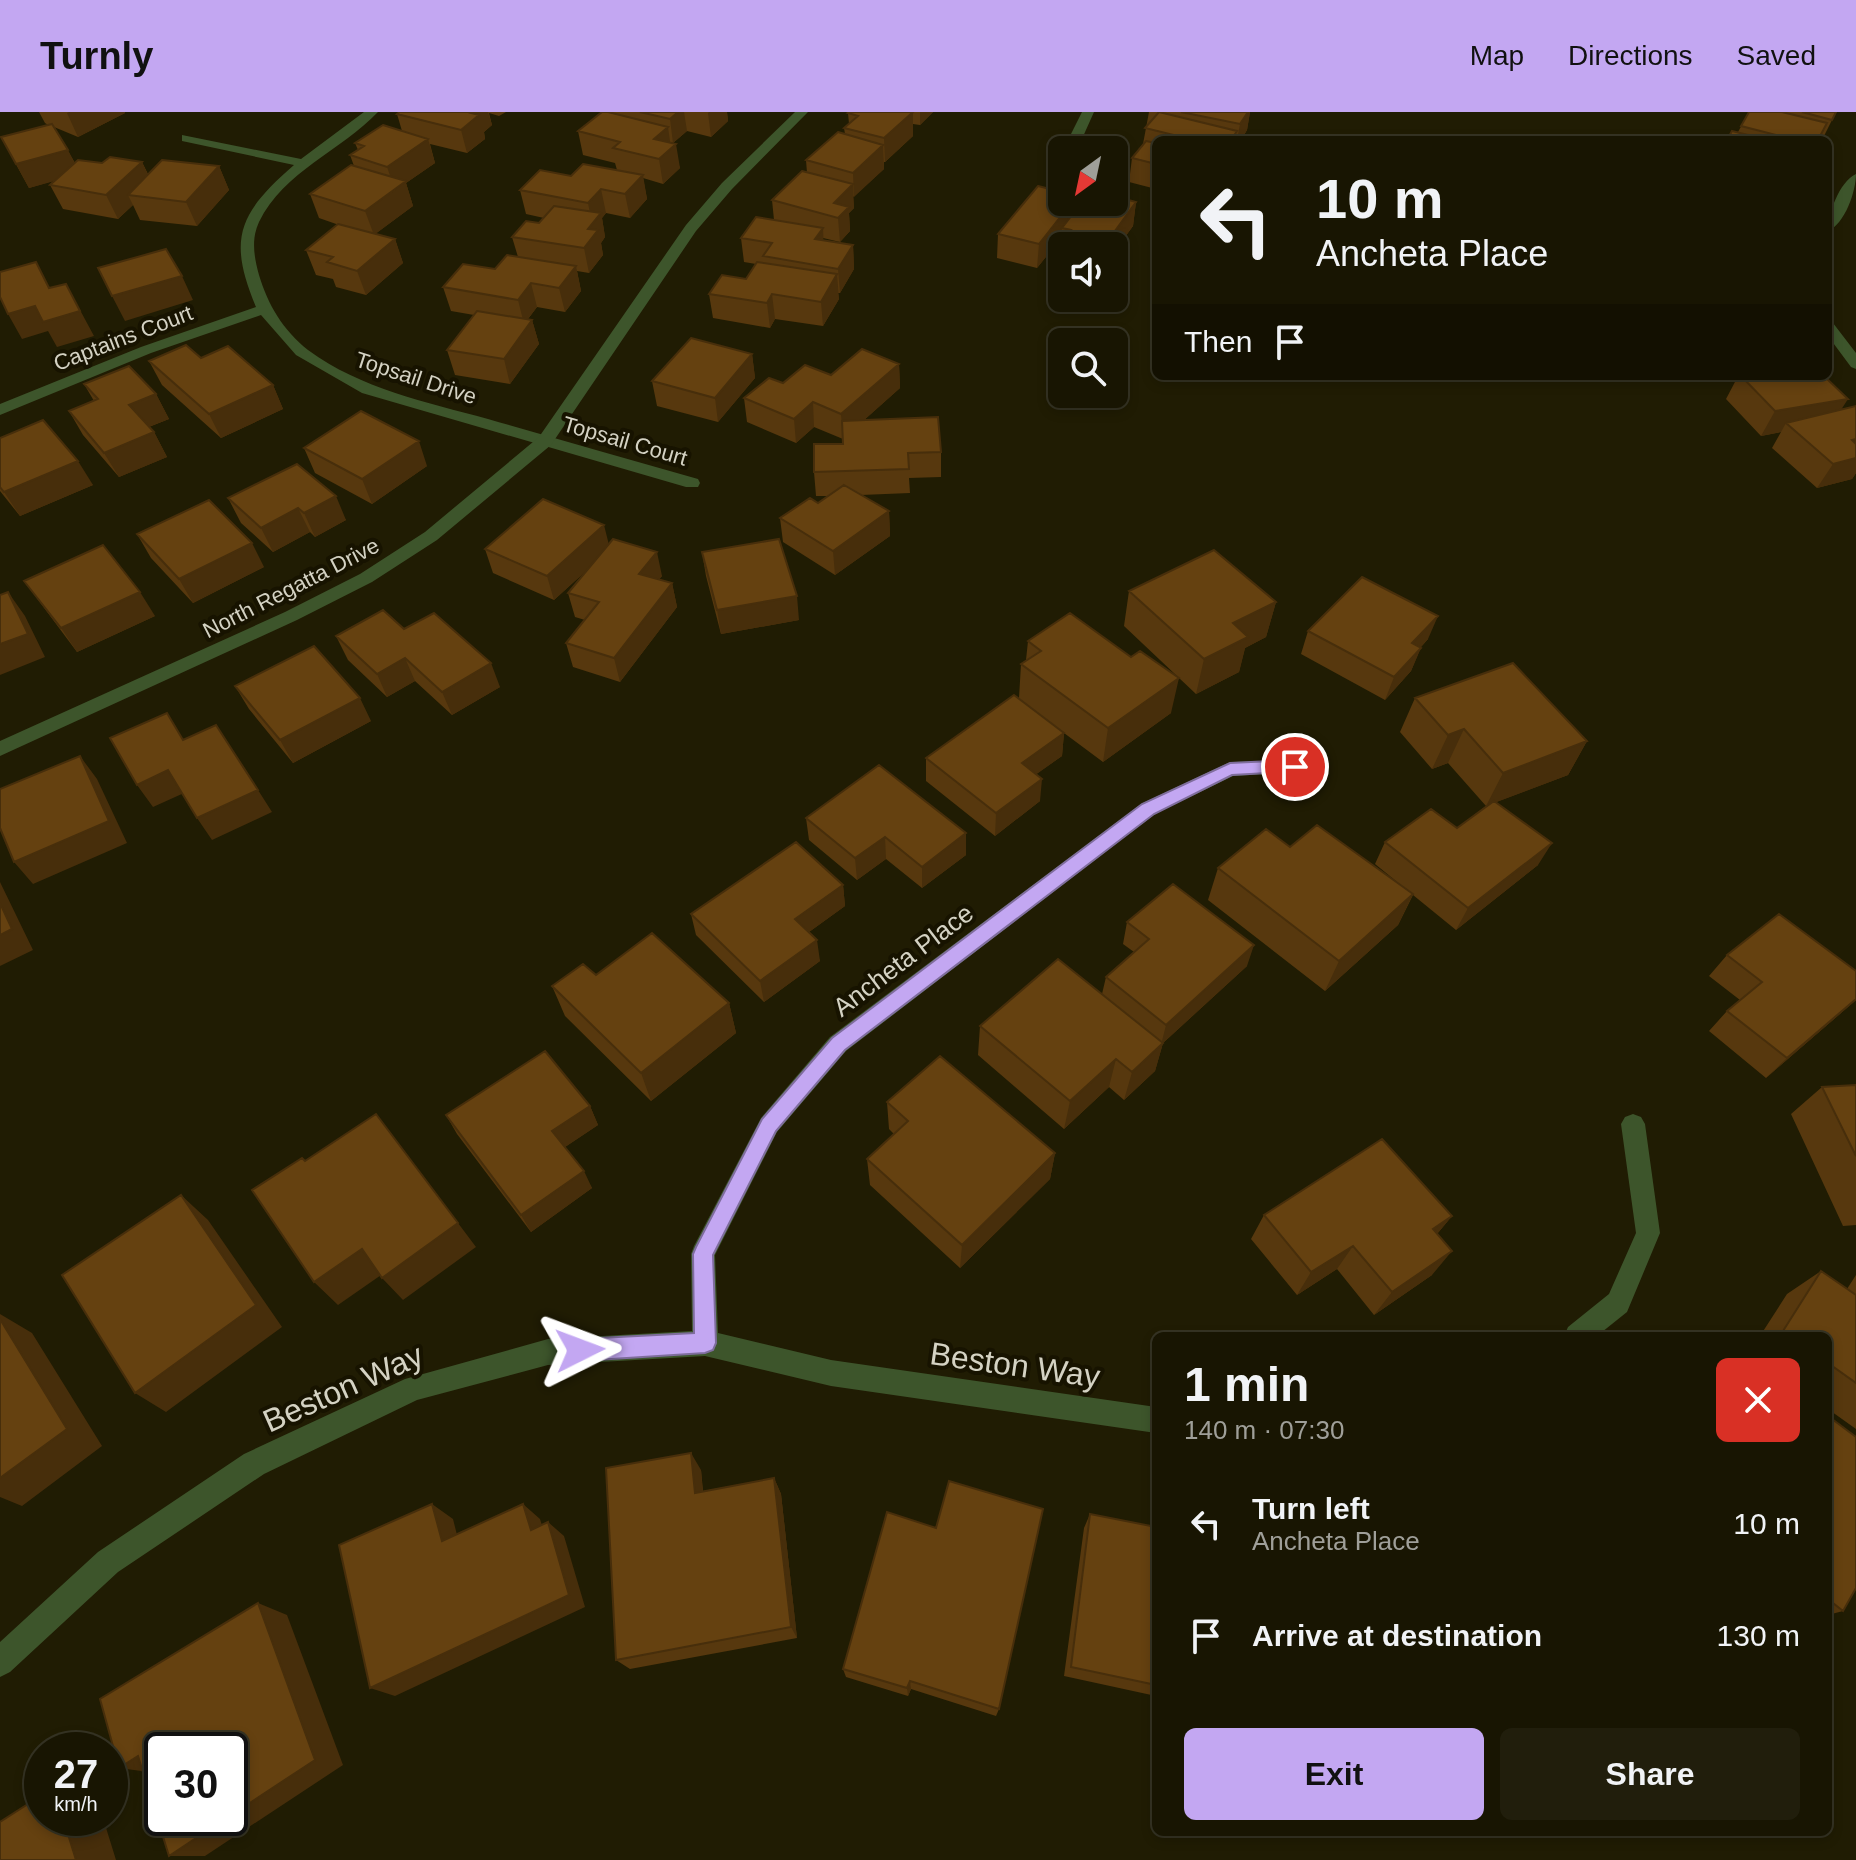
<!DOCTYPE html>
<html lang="en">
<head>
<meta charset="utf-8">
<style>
	body { margin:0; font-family:Helvetica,sans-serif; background:#211e0c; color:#f1f3f6; height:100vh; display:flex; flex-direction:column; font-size:30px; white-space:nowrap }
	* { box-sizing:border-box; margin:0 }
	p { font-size:26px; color:#9f9f99 }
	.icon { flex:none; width:44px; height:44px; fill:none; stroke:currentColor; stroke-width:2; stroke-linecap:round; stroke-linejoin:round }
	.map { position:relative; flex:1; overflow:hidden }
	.sheet { position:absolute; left:1152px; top:1220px; width:680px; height:504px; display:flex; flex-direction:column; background:#181502; border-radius:12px; box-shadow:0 4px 12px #0003,0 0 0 2px #363424 }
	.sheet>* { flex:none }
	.banner { position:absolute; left:1152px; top:24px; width:680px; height:244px; border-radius:12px; box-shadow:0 4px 12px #0003,0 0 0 2px #363424; background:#181502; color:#f1f3f6; overflow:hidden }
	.needle { width:52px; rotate:213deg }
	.controls { position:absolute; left:1048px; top:24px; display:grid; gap:16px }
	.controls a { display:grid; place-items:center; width:80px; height:80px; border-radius:12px; background:#181502; box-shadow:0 4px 12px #0003,0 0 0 2px #363424; font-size:40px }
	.speed { position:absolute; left:24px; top:1620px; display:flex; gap:16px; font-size:40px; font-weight:700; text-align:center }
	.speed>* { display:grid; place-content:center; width:104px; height:104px; border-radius:50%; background:#181502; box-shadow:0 4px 12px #0003,0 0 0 2px #363424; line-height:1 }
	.speed small { font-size:20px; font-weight:400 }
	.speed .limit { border:4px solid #111; border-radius:12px; background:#fff; color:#111 }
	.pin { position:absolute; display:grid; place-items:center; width:68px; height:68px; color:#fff; margin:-34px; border:4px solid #fff; border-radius:50%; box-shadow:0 2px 8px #0007 }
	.me { position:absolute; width:88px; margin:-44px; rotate:87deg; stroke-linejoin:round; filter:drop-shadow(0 0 6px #0008) }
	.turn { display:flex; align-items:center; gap:28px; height:168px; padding:0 32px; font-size:36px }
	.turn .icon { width:104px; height:104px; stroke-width:2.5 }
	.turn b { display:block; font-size:56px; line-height:68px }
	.then { display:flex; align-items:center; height:76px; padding:0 32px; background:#0003; gap:16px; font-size:30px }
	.round { display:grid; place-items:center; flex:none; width:84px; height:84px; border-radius:12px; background:#211e0c }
	.headline { display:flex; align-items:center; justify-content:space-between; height:136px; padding:0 32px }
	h1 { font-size:48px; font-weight:600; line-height:60px }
	.primary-button { display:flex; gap:16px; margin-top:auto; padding:16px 32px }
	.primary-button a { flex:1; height:92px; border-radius:12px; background:#c3a7f2; color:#111; font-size:32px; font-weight:600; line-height:92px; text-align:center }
	.primary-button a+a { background:#211e0c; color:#f1f3f6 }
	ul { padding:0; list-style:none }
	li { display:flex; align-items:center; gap:24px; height:112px; padding:0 32px }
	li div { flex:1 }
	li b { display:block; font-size:30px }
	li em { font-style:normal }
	header { display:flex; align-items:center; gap:48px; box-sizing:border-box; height:112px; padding:0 40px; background:#c3a7f2; color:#111 }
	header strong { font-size:38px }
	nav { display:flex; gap:44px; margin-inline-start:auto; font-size:28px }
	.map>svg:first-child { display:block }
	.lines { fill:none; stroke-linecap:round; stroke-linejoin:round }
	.minor { fill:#3d552b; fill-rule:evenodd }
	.tertiary { fill:#3d552b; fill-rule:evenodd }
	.wall { fill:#57380e }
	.shaded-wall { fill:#472e0b }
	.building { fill:#654110; stroke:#472e0b; stroke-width:2 }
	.route { fill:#c3a7f2; stroke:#7f6d9d; stroke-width:2 }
	.labels { text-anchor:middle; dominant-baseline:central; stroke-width:8; stroke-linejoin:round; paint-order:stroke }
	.far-street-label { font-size:22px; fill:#d4d2c3; stroke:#171300 }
	.street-label { font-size:26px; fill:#d4d2c3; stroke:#171300 }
	.near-street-label { font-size:32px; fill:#d4d2c3; stroke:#171300 }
</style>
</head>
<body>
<header>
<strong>Turnly</strong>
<nav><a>Map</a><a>Directions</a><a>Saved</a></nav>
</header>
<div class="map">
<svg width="1856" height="1748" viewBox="0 0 1856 1748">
	<rect width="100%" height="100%" fill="#201c03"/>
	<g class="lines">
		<path class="minor" d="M364,0H378C341,39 284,59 259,110C251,127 254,145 259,163C268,193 283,218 308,238C361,277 426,290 488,307C558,327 628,347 698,367L700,371L698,375H686L362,281L296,243L261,203L151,241L0,303V292L141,235L256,195C227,126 239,101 294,53L182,29V23L301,47Z
			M1082,0H1094L1077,38H1063Z
			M1856,62C1856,79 1845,112 1828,119C1828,102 1839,70 1856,62Z
			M1828,209L1833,211L1856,241V257L1851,255L1828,224Z
			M1295,648L1302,650L1305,655L1302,660L1233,664L1155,702L846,939L777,1020L715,1143L718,1221L831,1248L1156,1295V1321L831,1274L705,1244L548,1253L417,1288L264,1362L118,1460L10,1560L0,1565V1530L98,1440L244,1342L405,1267L548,1227L692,1219L691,1142L694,1134L761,1006L830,925L1141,692L1230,650Z
			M1633,1002L1641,1005L1645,1012L1660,1121L1627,1200L1597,1224H1564L1568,1215L1609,1182L1636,1121L1621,1012L1625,1005Z"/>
		<path class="tertiary" d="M795,0H808L732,77L696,119L551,333L437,428L372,470L297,508L0,644V629L285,500L360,462L425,420L539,325L686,113L722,71Z"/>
	</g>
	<path class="wall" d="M39,0H125V1L78,25L54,15L75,51L142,50L148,62L219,54L229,78L197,114L140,108L133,93L118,107L63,97L50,73L56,68L29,76L1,25L48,13L45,11Z
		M400,0H506L499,4L489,1L492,13L484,20L485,27L467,41L430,32L435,51L406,71L413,94L375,122L395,127L403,151L366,183L336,175L333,167L316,163L306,138L339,113L319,106L310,82L354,54L350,43L358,38L355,31L402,19L397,2Z
		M611,0H727L728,9L711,25L687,19L673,31L671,30L680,56L663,72L643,66L647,87L630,106L606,101L602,106L605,125L601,131L603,143L589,161L577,159L581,179L565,200L537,195L528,207L532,208L539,232L510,272L455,263L447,238L474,203L451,199L443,175L495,157L518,145L512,125L539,111L544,106L526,102L520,78L571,64L617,58L615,51L583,43L578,19Z
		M850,0H933L920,13L913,12V24L885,50H884V57L853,85L854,96L849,101L850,119L840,130L823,126V128L853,133L854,157L840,181H838L839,187L823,214L775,207L770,216L713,206L709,182L746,167L756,152L744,150L741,126L774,108L772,88L807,61L806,48L845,22L844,16L849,12L848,1Z
		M1149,0H1250L1247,18L1241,28H1156V77L1129,70L1132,46L1143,32Z
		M1749,0H1836L1822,28H1727L1738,20Z
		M1136,90L1133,114L1114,140V134H1062V141H1060L1062,125L1037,156L997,146L998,122L1076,99Z
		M752,242L755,266L718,310L657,294L652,269Z
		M201,246L273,273L283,297L221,326L162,273L149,249Z
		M899,252L900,276L864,308L941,340V365L909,366L910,381L861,383L889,399L890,424L835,463L783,430L780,406L818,391L828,384H816L814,360L843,332V327L814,315L796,331L747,310L744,286L783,271Z
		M1715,264H1824L1841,297L1856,294V361L1852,367L1817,376L1772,336L1781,320L1761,324L1726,287L1736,268L1716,267Z
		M84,272L156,282L169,307L149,315L154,320L167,345L119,365L83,323L69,299L94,289Z
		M0,326L93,373L20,404L0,379Z
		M304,336L427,354L372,392L315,361Z
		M297,352L346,408L315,425L310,420L273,440L241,411L228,386Z
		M137,422L264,455L193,491L151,446Z
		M609,432L662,464L659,467L672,471L677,495L620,570L573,555L566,531L585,508L575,505L568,481L587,458L554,488L493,461L485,437Z
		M702,440L799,508L721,522L706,464Z
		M24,469L155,504L77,540Z
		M1129,479L1276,490L1266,525L1245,536L1239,560L1196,582L1124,514Z
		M404,517L500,575L452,603L415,569L387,585L348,548L336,524Z
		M1308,519L1428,527L1421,535L1411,559L1385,588L1301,542Z
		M1028,529L1171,601L1103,650L1064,621L1062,644L1036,662L1040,689L995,724L926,669V646L1019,586L1021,552L1026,548Z
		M235,574L371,609L293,651L249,597Z
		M1415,586L1587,629L1568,663L1496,690L1538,753L1456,818L1413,783L1398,813L1325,879L1208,788L1218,756L1290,735L1402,774L1375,752L1385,730L1457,716L1486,694L1448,651L1432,657L1400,620Z
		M806,706L966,721V743L922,776L886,747L857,768L809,728Z
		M843,773L845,794L809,820L820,849L764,890L696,823L691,802Z
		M1127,810L1247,854L1163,931L1155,959L1124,988L1109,975L1064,1017L978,943L980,914L1102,882L1106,865L1134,840L1123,832Z
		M1727,843L1856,859V888L1766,966L1709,919L1727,899L1740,888L1709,864Z
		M552,874L729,891L736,921L651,989L565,904Z
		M1856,973V1113L1843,1114L1791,1002L1822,975Z
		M887,990L1055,1041L1050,1067L960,1156L870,1073L867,1047L894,1022L889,1017Z
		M590,994L598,1013L565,1035L592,1076L531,1120L457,1022L446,1003Z
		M1264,1103L1452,1104L1437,1122L1432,1163L1374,1203L1337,1157L1297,1183L1251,1127Z
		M1821,1159L1847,1177L1856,1163V1317L1828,1297V1224H1760L1787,1182Z
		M1828,1304L1843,1499L1828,1503Z
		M701,1358L703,1379L774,1366L781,1382L797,1526L630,1557L616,1548Z
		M1090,1402L1156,1415V1584L1064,1564L1084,1416Z
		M936,1416L999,1597L996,1604L911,1577L908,1584L846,1565L843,1557Z"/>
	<path class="shaded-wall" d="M69,0H125V1L78,25L67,1Z
		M473,0H488L492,13L484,20L485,27L467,41L461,18Z
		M678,0H684L687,19L673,31L670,7Z
		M709,0H727L728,9L711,25L708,1Z
		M913,0V24L885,50L884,26Z
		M920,0H933L920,13Z
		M1248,0H1250L1247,18L1241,28H1237L1240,12Z
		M668,15L671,36L676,32L680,56L663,72L659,47L654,27Z
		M428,27L435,51L406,71L413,94L374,123L365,99L395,78L387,55Z
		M883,33L884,57L854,85L853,61Z
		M68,38L80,62L29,76L16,52Z
		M142,50L153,74L128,83L133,93L118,107L106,83Z
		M219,54L229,78L197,114L186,90Z
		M643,63L647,87L630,106L625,82Z
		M853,72L854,96L849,101L850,119L840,130L838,106L834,91Z
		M601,77L606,101L602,106L605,125L601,131L603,143L589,161L584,136L588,117L592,112L588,91Z
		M1072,90H1077L1075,108L1062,116V125L1037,156L1039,132Z
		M1136,90L1133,114L1114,140V134H1104Z
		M823,116L824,140L815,127Z
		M395,127L403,151L366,183L357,159Z
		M853,133L854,157L840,181L838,157Z
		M576,154L581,179L565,200L559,176Z
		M837,162L839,187L823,214L821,190Z
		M182,164L193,188L125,209L112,184Z
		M531,171L537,195L524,212L518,188Z
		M66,172L94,224L57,235L48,219L22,227L8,202Z
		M772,182L775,207L770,216L767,191Z
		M532,208L539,232L510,272L504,247Z
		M752,242L755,266L718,310L715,286Z
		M899,252L900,276L843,327L841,302Z
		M273,273L283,297L221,326L209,302Z
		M156,282L169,307L143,317L129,293Z
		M1848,287L1832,312L1786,311L1781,320L1761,324L1775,299Z
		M813,290L814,315L796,331L794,307Z
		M154,320L167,345L119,365L104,341Z
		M1856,327V361L1852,367L1817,376L1833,352L1852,328Z
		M419,329L427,354L372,392L362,367Z
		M78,349L93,373L20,404L4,380Z
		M336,384L346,408L315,425L304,401Z
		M298,396L310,420L273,440L261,416Z
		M889,399L890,424L835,463L833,439Z
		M604,413L610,437L554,488L547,464Z
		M252,431L264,455L193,491L179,467Z
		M657,440L662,464L645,486L639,462Z
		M672,471L677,495L620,570L614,546Z
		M8,480L25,504L45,545L0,563V532Z
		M140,480L155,504L77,540L61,516Z
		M797,484L799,508L721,522L717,498Z
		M1276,490L1266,525L1245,536L1239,560L1196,582L1204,547L1233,511Z
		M1438,504L1428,527L1403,555L1412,531Z
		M1421,536L1411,559L1385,588L1394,565Z
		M405,546L415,569L387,585L377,562Z
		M491,551L500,575L452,603L442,580Z
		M1179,566L1171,601L1103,650L1108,616Z
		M360,586L371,609L293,651L280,628Z
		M1464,617L1448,651L1432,657L1448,623Z
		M1064,621L1062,644L1020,674L1022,651Z
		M1587,629L1568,663L1486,694L1503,661Z
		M80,644L97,667L127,731L33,772L14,750Z
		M168,658L184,681L153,695L137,673Z
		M1042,667L1040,689L995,724L996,701Z
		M258,678L272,700L212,728L197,706Z
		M966,721V743L922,776V755Z
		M885,725L886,747L857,768L855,746Z
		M1552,731L1538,753L1456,818L1468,796Z
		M0,770L33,838L0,854Z
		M843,773L845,794L798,828L795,807Z
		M1413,782L1398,813L1325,879L1339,849Z
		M817,828L820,849L764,890L760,869Z
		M1254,833L1247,854L1163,931L1155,959L1124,988L1132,960L1161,933L1166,913Z
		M1856,887V888L1766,966L1787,946Z
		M729,891L736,921L651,989L641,961Z
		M1116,947L1109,975L1064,1017L1070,989Z
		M590,994L598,1013L562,1037L552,1019Z
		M1055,1041L1050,1067L960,1156L962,1133Z
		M584,1059L592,1076L531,1120L521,1103Z
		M181,1083L208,1108L282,1215L166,1300L135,1281Z
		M1452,1104L1432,1128L1433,1117Z
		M458,1111L476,1135L403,1188L382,1166Z
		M1353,1134L1337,1157L1297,1183L1311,1160Z
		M362,1137L384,1161L338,1193L314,1170Z
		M1452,1139L1432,1163L1374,1203L1392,1180Z
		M0,1202L32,1221L102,1334L22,1394L0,1385Z
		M691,1341L701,1358L704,1396L695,1381Z
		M774,1366L781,1382L797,1526L791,1515Z
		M432,1392L453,1407L462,1443L442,1429Z
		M523,1392L540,1407L548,1432L531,1418Z
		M548,1410L564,1424L585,1495L395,1584L370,1576Z
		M258,1491L287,1503L343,1653L205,1744H169L226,1706H230Z
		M910,1569L911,1577L908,1584L907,1576Z
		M138,1644L156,1661L119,1656Z
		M63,1706H103L116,1748H76Z"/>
	<path class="building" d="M400,0H473L471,1L479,3L461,18L397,2Z
		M602,0H608L668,15L654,27L676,32L659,47L613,36L620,30L578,19Z
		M640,0H678L670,7Z
		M850,0H913L884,26L844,16L858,4L848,1Z
		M1159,0L1237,19L1231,28H1194L1145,16Z
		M1181,0H1248L1240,12Z
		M1749,0H1782L1827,11L1818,28H1796L1741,14Z
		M1802,0H1836L1832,8Z
		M52,12L68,38L16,52L1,25Z
		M383,13L428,27L387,55L350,43L364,34L355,31Z
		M1732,19L1768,28H1727Z
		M838,20L883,33L853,61L806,48Z
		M1146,29L1156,31V52L1132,46Z
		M110,45L142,50L106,83L50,73L78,48L102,51Z
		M162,48L219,54L186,90L128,83Z
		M583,52L643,63L625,82L601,77L588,91L520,78L540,58L571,64Z
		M351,53L406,69L365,99L310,82Z
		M802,59L853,72L834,91L849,95L838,106L772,88Z
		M1038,74L1062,80V90H1072L1039,132L998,122Z
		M1114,84L1136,90L1104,134H1088L1064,128L1071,118L1062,116L1082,90H1114Z
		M554,94L601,101L588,117L598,118L584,136L512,125L526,109L539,111Z
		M756,105L823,116L815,127L853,133L838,157L763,144L772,131L741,126Z
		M338,112L395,127L357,159L327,150L333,145L306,138Z
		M166,137L182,164L112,184L98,156Z
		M507,143L576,154L559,176L531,171L518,188L443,175L463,152L495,157Z
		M36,150L49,176L66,172L80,199L43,210L35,194L8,202L0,185V160Z
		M757,150L837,162L821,190L772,182L767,191L709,182L722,163L746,167Z
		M477,199L532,208L504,247L447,238Z
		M691,226L752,242L715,286L652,269Z
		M186,233L201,246L228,234L273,273L209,302L149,249Z
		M862,237L899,252L841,302L813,290L794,307L744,286L769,266L783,271L805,253L831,263Z
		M129,254L156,282L129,293L154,320L104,341L69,299L98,287L84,272Z
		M1741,264H1824L1848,287L1775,299Z
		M1856,294V327L1852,328L1856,332V346L1833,352L1786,311Z
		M361,299L419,329L362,367L304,336Z
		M938,305L941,340L908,341L909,357L814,360V332H843L842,309Z
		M43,308L78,349L4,380L0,375V326Z
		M297,352L336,384L304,401L298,396L261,416L228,386Z
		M844,373L889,399L833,439L780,406L810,386L818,391Z
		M543,387L604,413L547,464L485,437Z
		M209,388L252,431L179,467L137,422Z
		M613,427L657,440L639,462L672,471L614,546L566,531L599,490L568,481Z
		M779,427L797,484L717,498L702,440Z
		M103,433L140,480L61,516L24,469Z
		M1214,438L1276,490L1233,511L1248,525L1204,547L1129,479Z
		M1362,465L1438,504L1412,531L1421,536L1394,565L1308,519Z
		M8,480L28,522L0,532V483Z
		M383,498L404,517L434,501L491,551L442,580L405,546L377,562L336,524Z
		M1070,501L1131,545L1140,539L1179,566L1108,616L1021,552L1041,539L1028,529Z
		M314,534L360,586L280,628L235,574Z
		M1513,551L1587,629L1503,661L1464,617L1448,623L1415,586Z
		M1014,583L1064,621L1022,651L1042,667L996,701L926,646Z
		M167,601L183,628L216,613L258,678L197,706L168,658L137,673L110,626Z
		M80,644L109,709L14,750L0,716V677Z
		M879,653L966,721L922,755L885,725L855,746L806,706Z
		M1494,689L1552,731L1468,796L1385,730L1431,697L1457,716Z
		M1317,713L1413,782L1339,849L1218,756L1266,717L1290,735Z
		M796,730L843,773L795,807L817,828L760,869L691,802Z
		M1173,772L1254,833L1166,913L1106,865L1149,827L1127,810Z
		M0,791L12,817L0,823Z
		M1779,802L1856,859V887L1787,946L1727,899L1762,870L1727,843Z
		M652,821L729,891L641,961L552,874L583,852L596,863Z
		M1058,847L1163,931L1132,960L1116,947L1070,989L980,914Z
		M545,939L590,994L552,1019L584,1059L521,1103L446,1003Z
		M940,944L1055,1041L962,1133L867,1047L908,1009L887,990Z
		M1856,973V1044L1822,975Z
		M376,1002L458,1111L382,1166L362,1137L314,1170L252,1078L302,1046L305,1049Z
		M1382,1027L1452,1104L1433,1117L1452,1139L1392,1180L1353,1134L1311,1160L1264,1103Z
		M181,1083L256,1193L135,1281L62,1163Z
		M1821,1159L1856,1183V1271L1828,1251V1224H1789L1783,1219Z
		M0,1207L67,1317L0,1366Z
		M1828,1304L1856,1325V1476L1843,1499L1828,1487Z
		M691,1341L695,1381L774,1366L791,1515L616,1548L606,1356Z
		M949,1369L1043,1397L999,1597L910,1569L907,1576L843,1557L887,1400L936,1416Z
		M432,1392L442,1429L523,1392L531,1418L548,1410L569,1483L370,1576L339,1433Z
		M1090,1402L1156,1415V1573L1071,1555Z
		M258,1491L315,1648L230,1704V1638H162V1706H226L169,1744L138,1644L119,1656L100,1587Z
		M42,1683V1706H63L76,1748H0V1710Z"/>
	<path class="route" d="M1295,648L1303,655L1301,659L1232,663L1154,702L845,938L776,1019L713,1143L716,1231L713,1238L705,1241L580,1249L572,1245L569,1238L572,1231L580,1227L694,1221L693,1142L696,1135L762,1007L832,926L1142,692L1230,651Z"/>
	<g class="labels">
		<g class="far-street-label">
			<text transform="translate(123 226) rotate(-21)">Captains Court</text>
			<text transform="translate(416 266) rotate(18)">Topsail Drive</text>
			<text transform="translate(625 329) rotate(16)">Topsail Court</text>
			<text transform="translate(291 476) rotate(-27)">North Regatta Drive</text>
		</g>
		<g class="street-label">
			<text transform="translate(903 848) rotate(-37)">Ancheta Place</text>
		</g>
		<g class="near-street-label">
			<text transform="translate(1015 1253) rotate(8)">Beston Way</text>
			<text transform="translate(343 1276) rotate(-24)">Beston Way</text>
		</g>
	</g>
</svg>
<div class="controls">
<a><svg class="needle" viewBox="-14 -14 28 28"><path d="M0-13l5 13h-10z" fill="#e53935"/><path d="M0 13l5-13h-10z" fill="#9f9f99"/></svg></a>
<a><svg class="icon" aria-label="sound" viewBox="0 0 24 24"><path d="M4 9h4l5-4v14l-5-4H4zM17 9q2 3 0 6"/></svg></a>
<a><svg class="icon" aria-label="search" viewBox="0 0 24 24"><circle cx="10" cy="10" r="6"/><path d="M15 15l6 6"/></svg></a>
</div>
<div class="speed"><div>27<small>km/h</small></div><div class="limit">30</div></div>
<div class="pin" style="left:1295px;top:655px;background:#d93025"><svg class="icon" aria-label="arrive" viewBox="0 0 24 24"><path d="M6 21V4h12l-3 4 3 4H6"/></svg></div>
<svg class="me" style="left:580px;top:1238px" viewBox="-20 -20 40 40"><path d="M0-17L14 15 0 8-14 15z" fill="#c3a7f2" stroke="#fff" stroke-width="4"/></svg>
<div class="banner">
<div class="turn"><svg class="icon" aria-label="left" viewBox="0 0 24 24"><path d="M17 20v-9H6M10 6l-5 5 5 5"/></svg><div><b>10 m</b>Ancheta Place</div></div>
<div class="then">Then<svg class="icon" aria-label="arrive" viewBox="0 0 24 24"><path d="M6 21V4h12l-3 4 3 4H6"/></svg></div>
</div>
<section class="sheet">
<div class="headline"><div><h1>1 min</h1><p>140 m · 07:30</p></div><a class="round" style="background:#d93025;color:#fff"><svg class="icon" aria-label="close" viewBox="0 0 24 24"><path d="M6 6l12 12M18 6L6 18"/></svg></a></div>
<ul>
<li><svg class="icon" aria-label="left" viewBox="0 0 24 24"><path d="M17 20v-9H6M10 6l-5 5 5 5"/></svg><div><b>Turn left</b><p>Ancheta Place</p></div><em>10 m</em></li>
<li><svg class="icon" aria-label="arrive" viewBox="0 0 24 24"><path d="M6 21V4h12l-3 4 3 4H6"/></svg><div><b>Arrive at destination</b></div><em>130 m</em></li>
</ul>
<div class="primary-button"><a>Exit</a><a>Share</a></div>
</section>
</div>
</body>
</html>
